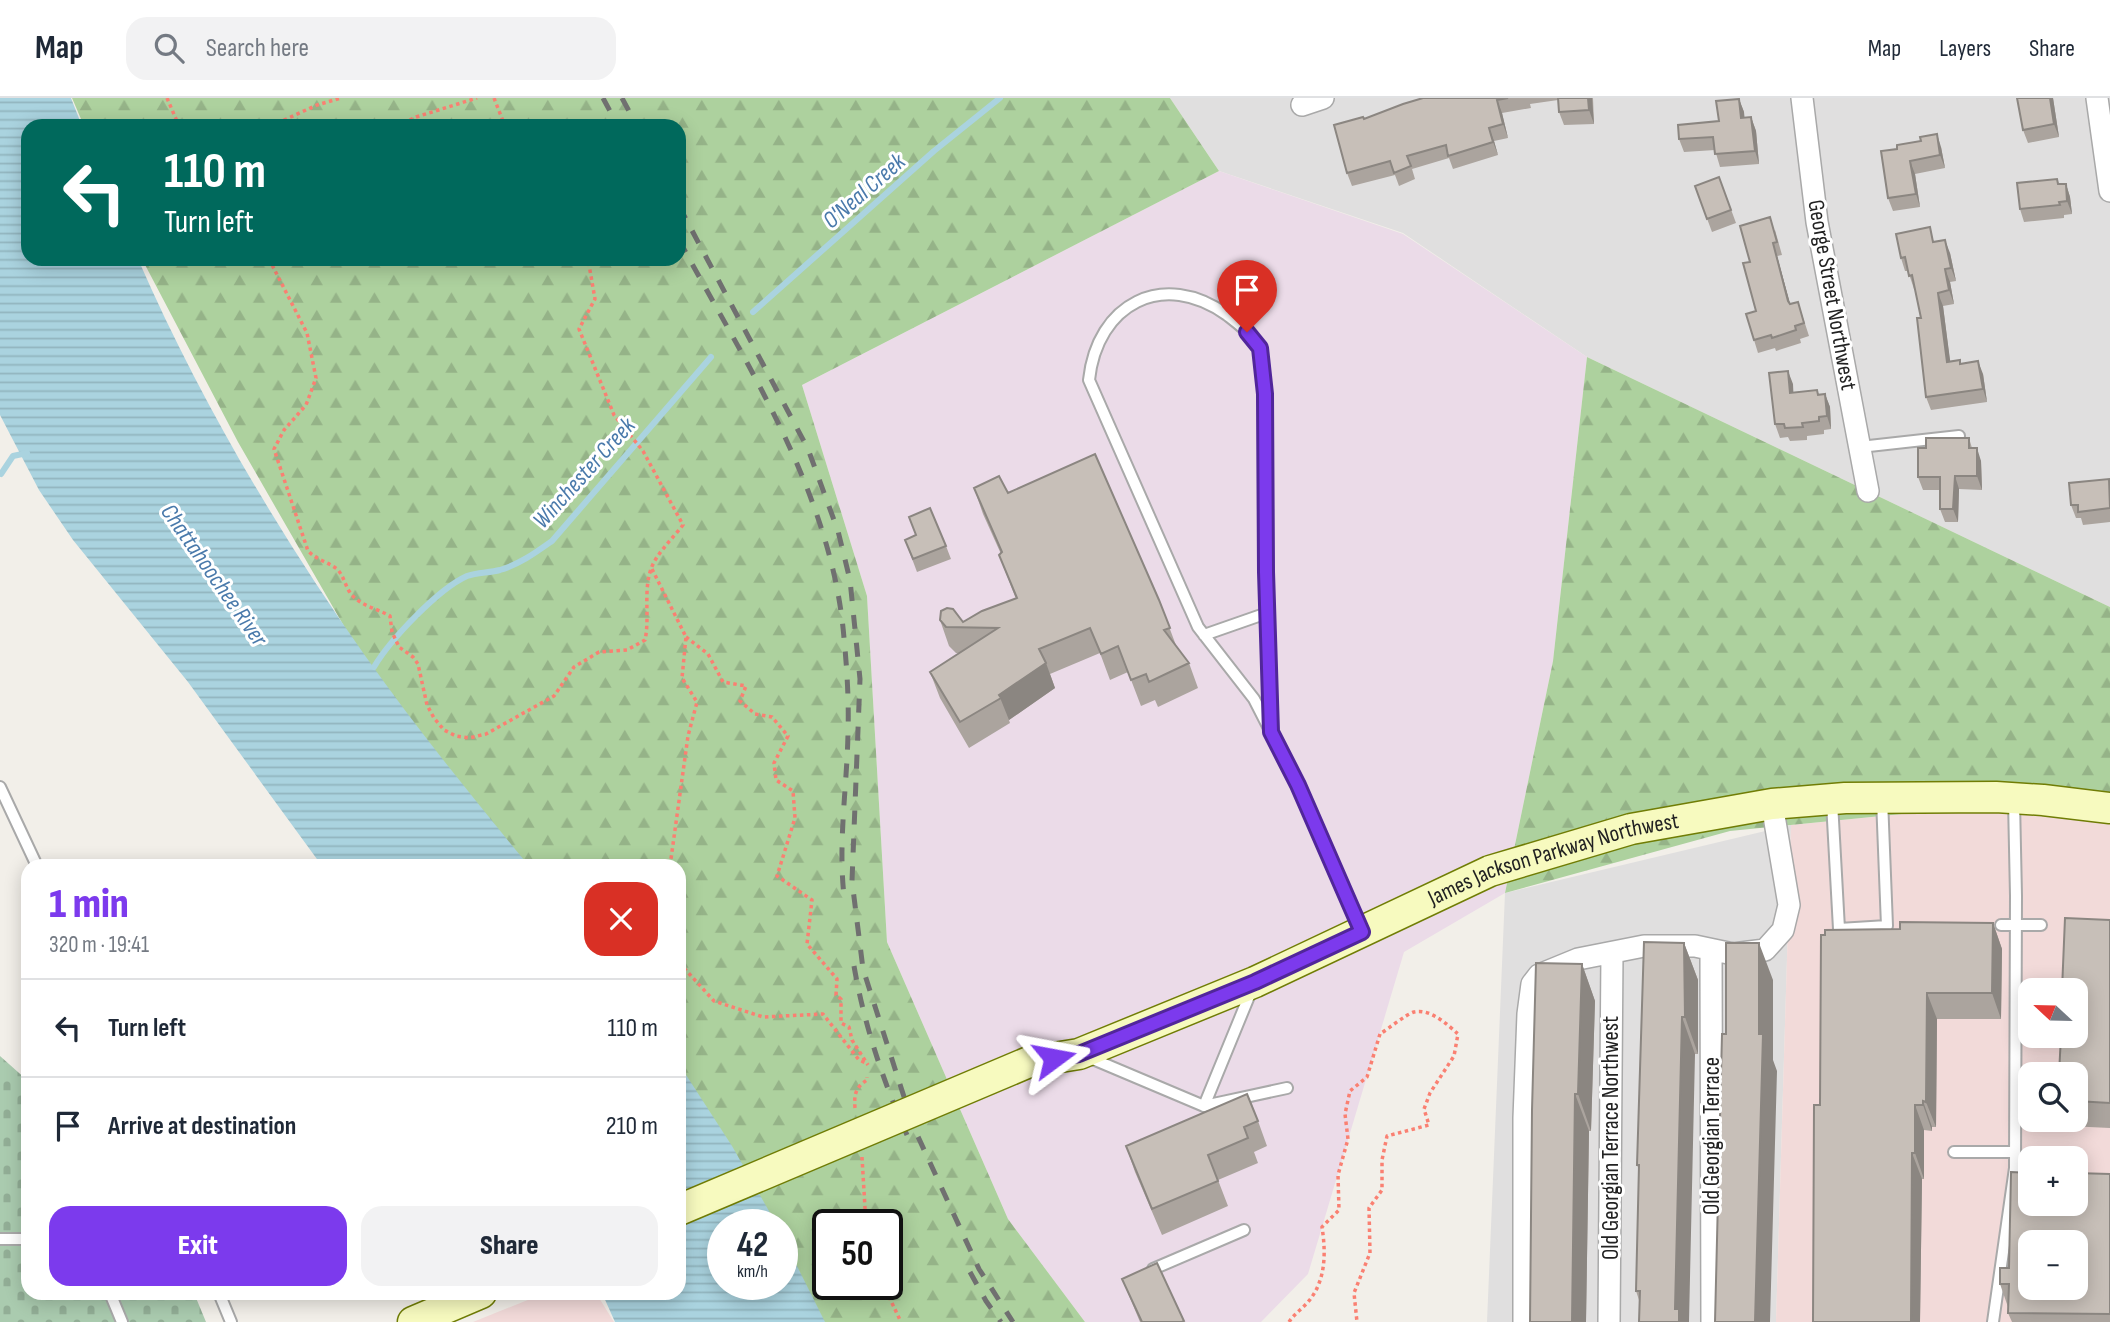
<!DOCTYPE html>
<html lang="en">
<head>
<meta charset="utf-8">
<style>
	body { margin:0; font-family:"Sofia Sans Condensed",sans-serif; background:#f2f2f3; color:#1f2937; height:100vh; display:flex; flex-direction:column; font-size:26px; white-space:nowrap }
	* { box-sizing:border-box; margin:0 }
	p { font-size:23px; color:#747a83 }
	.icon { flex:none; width:38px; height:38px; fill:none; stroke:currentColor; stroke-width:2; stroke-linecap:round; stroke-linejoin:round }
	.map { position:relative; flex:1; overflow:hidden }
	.details { position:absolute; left:21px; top:761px; width:665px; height:441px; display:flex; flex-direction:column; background:#fff; border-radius:21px; box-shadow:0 4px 18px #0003 }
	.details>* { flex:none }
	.hud { position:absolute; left:21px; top:21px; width:665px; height:147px; border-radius:21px; box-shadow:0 4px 18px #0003; background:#00695c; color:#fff; overflow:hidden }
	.needle { width:46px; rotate:292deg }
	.controls { position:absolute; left:2018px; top:880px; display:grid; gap:14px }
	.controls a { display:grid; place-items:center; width:70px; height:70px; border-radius:14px; background:#fff; box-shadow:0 4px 18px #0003; font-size:35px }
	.speed { position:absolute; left:707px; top:1111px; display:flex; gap:14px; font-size:35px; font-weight:700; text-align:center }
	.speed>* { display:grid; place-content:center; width:91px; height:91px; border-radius:50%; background:#fff; box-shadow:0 4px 18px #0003; line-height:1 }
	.speed small { font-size:18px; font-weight:400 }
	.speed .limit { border:4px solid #111; border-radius:10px; background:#fff; color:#111 }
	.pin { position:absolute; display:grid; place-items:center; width:60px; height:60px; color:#fff; margin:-72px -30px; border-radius:50% 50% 50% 0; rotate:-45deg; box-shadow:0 0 7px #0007 }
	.pin .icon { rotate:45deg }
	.me { position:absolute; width:77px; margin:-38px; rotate:77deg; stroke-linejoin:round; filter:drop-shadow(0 0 5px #0008) }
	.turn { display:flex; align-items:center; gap:24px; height:147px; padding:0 28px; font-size:32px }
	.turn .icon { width:91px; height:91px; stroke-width:2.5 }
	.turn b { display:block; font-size:49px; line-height:60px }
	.round { display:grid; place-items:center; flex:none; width:74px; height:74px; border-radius:21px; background:#f2f2f3 }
	.summary { display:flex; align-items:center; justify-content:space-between; height:119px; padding:0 28px }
	h1 { font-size:42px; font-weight:800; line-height:52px; color:#7c3aed }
	.primary-button { display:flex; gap:14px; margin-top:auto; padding:14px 28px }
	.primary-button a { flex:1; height:80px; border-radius:21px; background:#7c3aed; color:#fff; font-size:28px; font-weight:800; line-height:80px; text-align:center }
	.primary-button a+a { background:#f2f2f3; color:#1f2937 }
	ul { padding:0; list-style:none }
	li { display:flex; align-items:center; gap:21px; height:98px; padding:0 28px; border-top:2px solid #e0e1e3 }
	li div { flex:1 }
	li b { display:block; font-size:26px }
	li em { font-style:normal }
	header { display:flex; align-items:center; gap:42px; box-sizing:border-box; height:98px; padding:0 35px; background:#fff; border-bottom:2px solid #e0e1e3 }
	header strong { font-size:33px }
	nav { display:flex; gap:38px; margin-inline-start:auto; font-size:24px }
	.search { width:490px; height:63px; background:#f2f2f3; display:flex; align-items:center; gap:18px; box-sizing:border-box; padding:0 24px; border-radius:21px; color:#747a83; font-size:26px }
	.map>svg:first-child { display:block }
	.residential { fill:#e0dfdf }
	.commercial { fill:#f2dad9; fill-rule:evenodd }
	.industrial { fill:#ebdbe8 }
	.forest { fill:url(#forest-firs); fill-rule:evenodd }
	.cemetery { fill:url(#cemetery-stones) }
	.water { fill:url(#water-rules) }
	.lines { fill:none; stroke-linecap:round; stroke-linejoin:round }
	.stream { stroke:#aad3df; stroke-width:6 }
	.lane-casing { stroke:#a9a9a9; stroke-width:14 }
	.street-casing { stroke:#a9a9a9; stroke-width:24 }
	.secondary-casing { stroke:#707d05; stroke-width:33 }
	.path { stroke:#fa8072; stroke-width:3.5; stroke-dasharray:3.5 3.5; stroke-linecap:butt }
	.lane { stroke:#fff; stroke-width:10 }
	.street { stroke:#fff; stroke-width:21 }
	.secondary { stroke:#f7fabf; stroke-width:30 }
	.rail { stroke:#707070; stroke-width:5; stroke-dasharray:14 14; stroke-linecap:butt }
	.secondary-bridge-casing { stroke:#707d05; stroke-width:33; stroke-linecap:butt }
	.secondary-bridge { stroke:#f7fabf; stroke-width:30 }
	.wall { fill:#aba49e }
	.shaded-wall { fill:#8b8681 }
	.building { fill:#c7bfb8; stroke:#8b8681; stroke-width:2; fill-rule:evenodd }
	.route-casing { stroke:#51269a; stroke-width:18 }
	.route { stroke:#7c3aed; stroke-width:12 }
	.labels { text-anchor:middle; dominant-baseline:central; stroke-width:6; stroke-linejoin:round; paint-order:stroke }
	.street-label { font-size:23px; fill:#222; stroke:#fff }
	.water-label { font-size:24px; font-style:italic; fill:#4a7aab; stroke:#fff }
</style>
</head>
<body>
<header>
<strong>Map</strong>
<div class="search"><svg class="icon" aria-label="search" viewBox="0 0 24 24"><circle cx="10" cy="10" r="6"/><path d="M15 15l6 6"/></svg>Search here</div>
<nav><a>Map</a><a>Layers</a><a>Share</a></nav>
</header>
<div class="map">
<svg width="2110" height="1224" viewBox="0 0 2110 1224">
	<defs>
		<pattern id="forest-firs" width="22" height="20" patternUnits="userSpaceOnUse" patternTransform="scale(1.75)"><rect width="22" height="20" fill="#add19e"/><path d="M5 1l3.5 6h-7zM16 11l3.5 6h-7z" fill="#95b388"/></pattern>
		<pattern id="cemetery-stones" width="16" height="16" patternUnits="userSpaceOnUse" patternTransform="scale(1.75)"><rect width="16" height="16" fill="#aacbaf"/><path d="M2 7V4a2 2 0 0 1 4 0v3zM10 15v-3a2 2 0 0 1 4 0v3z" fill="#92ae96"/></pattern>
		<pattern id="water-rules" width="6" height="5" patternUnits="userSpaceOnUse" patternTransform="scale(1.75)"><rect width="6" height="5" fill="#aad3df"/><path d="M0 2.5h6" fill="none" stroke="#92b5bf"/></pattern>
	</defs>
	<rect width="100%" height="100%" fill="#f2efe9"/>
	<path class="residential" d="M1170,0H2110V509L1587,259L1403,135L1219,73Z
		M1791,727L1776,1224H1487L1505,795Z"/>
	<path class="commercial" d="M2024,704L2110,714V1224H1776L1791,727ZM2030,892H2076V938H2030ZM2030,976H2076V1022H2030ZM2030,1060H2076V1106H2030ZM2030,1144H2076V1190H2030Z
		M545,1195H596L614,1224H473Z"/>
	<path class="industrial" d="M1219,73L1403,136L1587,259L1553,563L1505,795L1404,854L1308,1176L1261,1224H1085L1008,1121L887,844L867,498L802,287Z"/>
	<path class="forest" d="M72,0H1170L1219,73L802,287L867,498L887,844L1008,1121L1085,1224H807L782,1153V1127H773L679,969V768H510L441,697L238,344L142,161H679V28H84ZM828,1127H887V1186H828Z
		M1587,259L2110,509V714L2023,704L1730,733L1505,795L1553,563Z"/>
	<path class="cemetery" d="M0,958L28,983V1195H194L206,1224H0Z"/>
	<path class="water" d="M0,0H71L82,28H28V161H138C199,301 278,434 366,559C417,631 473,700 529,768H322L188,584L73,442L39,392L0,317Z
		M679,966L732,1048L777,1127H723V1186H782V1138L825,1224H615L602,1195H679Z"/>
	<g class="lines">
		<path class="stream" d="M753,214L934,53L1000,0
			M1,376L13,358L27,355
			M374,569C390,542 438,491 467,478C477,474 489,475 500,472C520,466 535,455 552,443L711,259"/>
		<defs>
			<path id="lane" d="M1860,349L1959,338
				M1204,537L1267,515
				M1271,634C1270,581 1267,528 1266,474C1265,435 1272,264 1255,242C1247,232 1236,224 1227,217C1163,171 1097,206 1089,282L1198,529L1254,601L1298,687L1361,831
				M0,689L37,768
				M1832,704L1839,831L1887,828L1882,701
				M2001,827H2041
				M1088,959L1204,1008L1287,990
				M1204,1008L1252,891
				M1954,1054H2015
				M0,1141H28
				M1153,1171L1244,1132
				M110,1195L122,1224
				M219,1195L231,1224
				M1993,1224L2015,1070L2016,798L2014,703"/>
			<path id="street" d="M1802,0L1817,124L1868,393
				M2097,0L2110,93
				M1302,7L1323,0
				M1711,852L1712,1224
				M1524,1224V1020L1528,916L1532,886L1539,877L1578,861L1644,848H1695L1733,856L1765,852L1783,832L1789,807L1772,706
				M1609,1224L1612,855"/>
			<g id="secondary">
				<path id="s1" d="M1029,964L1079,956L1255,884L1490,773L1631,731L1772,706L1845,700L1996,699L2043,702L2110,710"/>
				<path d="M413,1224L481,1195"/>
			</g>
		</defs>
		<use href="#lane" class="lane-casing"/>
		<use href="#street" class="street-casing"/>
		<use href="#secondary" class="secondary-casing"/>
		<path class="path" d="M167,0L179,28
			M494,0L505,28
			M271,28L317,7L341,0
			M397,28L416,19L477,0
			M269,161L307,235L316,280L306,307L284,332L274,351L308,453C317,462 328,464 337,471C344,478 345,488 351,496C361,508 376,510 390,518L392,534L399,549L413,559L418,566L427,607L434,620L444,632L456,638L469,640L486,636L554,598L574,569L599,554L627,552L645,542C650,519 643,494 651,471C656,456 673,440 683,427L643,353L614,317L579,231L595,201L588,161
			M652,471L686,539L682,580L697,604L688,638L670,768
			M686,539L708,556L723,584L746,588L740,603L755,616L772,619L788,638L774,665L776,682L793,693L795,720L777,778L812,802L807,846L837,881L836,897L841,901V925L849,929L852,942L868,967
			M679,857L684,870L714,903L763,919L823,916L859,962L866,965
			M855,1010C854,997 855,990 867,982V979
			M862,1059L866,1127
			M883,1186L901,1224
			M1289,1224C1294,1216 1302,1211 1308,1204C1326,1183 1326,1155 1322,1129L1339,1112L1338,1077L1348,1041L1345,1016L1350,993L1367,979L1380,936C1388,931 1405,917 1414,914C1430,910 1448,927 1458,936L1454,958L1430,995L1424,1011L1429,1027L1387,1038L1382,1062V1092L1369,1110L1370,1155L1354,1195L1357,1224"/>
		<use href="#lane" class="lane"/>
		<use href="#street" class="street"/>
		<use href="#secondary" class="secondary"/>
		<path class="rail" d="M603,0L618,28
			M622,0L637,28
			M679,108L808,351L838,433L850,482L860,581L852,783L863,871L914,1030L979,1171L1013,1224
			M679,142C746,266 832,395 844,540C847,571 849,603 848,635C847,689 838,743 844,798
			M854,868C864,926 883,983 907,1037
			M970,1174L986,1203L1001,1224"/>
		<defs>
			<path id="secondary-bridge" d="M679,1112L1029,964"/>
		</defs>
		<use href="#secondary-bridge" class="secondary-bridge-casing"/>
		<use href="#secondary-bridge" class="secondary-bridge"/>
	</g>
	<path class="wall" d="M1423,0H1593L1594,26L1564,27L1559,14L1558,2L1530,6L1531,10L1502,15L1508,40L1494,43L1498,57L1453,71L1449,60L1412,71L1415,81L1399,88L1395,77L1352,88L1347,75L1364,21Z
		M2017,0H2053L2059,39L2028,45L2023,32Z
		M1739,1L1744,14V20L1751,19L1756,33L1759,66L1720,69L1715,52L1684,54L1679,41L1719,23Z
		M1941,49L1945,70L1915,76L1920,109L1893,113L1888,100L1897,51Z
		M1719,79L1736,125L1712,134L1695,88Z
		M2057,81L2059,86H2066L2070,99L2072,116L2064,117V120L2024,124L2020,111Z
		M1775,132L1782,157L1777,158L1790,206L1798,204L1809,238L1800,241L1801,245L1776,253L1775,250L1758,255L1754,242L1756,213L1750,164Z
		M1936,144L1950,155L1956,183L1950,184L1954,206L1943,208L1950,264L1961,266L1983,276L1987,304L1931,312L1926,299L1921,220L1915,191H1914L1908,173H1905L1901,160Z
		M1793,286V294L1825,296L1830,309L1831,331L1824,332V336L1807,338V342L1790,343L1788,339L1780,340L1775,326Z
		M1969,340L1972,350L1981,363L1982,392L1959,391L1958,424H1945L1940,411V392H1923L1918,379L1926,350Z
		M2110,382V424L2083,427L2081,420H2076L2071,407Z
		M974,390L1008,395L1159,502L1177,550L1189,565L1198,590L1158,609L1155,602L1141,608L1128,574L1110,582L1100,555L1050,576L1055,590L1009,622L1010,625L969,650L940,600L930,574L961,555H956L949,548L940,522L963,524L1016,501L999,457L1001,456L983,416Z
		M905,442L946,448L951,461L917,474Z
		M2110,822V1030L2068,1028L2065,1022H2076V976Z
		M1993,825L2002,851L2001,921H1937L1936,1029H1932V1033L1924,1032V1081H1922L1920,1224H1813L1820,1007L1900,831Z
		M1684,845L1698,882V956H1695L1639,1202L1636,1193L1639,1072L1637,1067Z
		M1582,866L1595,903L1591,1033H1589L1586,1224H1530Z
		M1258,1023L1267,1048L1254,1054L1258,1065L1218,1082L1228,1108L1162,1137L1135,1074L1126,1048Z
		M2110,1076V1224H2012L2008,1215V1209L2000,1186L2009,1170Z
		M1157,1165L1184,1224H1140L1122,1181Z"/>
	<path class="shaded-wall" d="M1588,0H1592L1594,26L1589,12Z
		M2050,0H2053L2059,39L2054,26Z
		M1739,1L1744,14L1746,34L1741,20Z
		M1497,2L1502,15L1508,40L1503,26Z
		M1751,19L1756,33L1759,66L1755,53Z
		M1489,30L1494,43L1498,57L1493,44Z
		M1937,36L1941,49L1945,70L1940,57Z
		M1910,63L1915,76L1920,109L1916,96Z
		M2066,86L2070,99L2072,116L2067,103Z
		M1945,142L1950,155L1956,183L1951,170Z
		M1773,145L1777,158L1793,216L1788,203Z
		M1945,171L1950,184L1954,206L1949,192Z
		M1938,195L1943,208L1952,277L1947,264Z
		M1978,263L1983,276L1987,304L1983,291Z
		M1788,273L1793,286L1794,308L1790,295Z
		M1825,296L1830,309L1831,331L1827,318Z
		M1977,350L1981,363L1982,392L1977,378Z
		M1955,378L1959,391L1958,424L1953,411Z
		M1046,565L1055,590L1009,622L999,597Z
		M1993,825L2002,851L2001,921L1992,895Z
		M1684,845L1698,882V956L1685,919Z
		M1759,845L1773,882V962L1777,973L1770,1224H1755L1759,936Z
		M1582,866L1595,903L1591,1033L1578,996Z
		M1927,895L1937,921L1936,1029L1926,1004Z
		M1682,919L1695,956L1689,1224H1678L1675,1211Z
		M1575,996L1589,1033L1586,1224H1572Z
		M1923,1003L1932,1029V1033L1923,1007Z
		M1915,1007L1924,1032V1081L1915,1055Z
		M1912,1055L1922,1081L1920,1224H1911Z"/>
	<path class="building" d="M1423,0H1508L1497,2L1503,26L1489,30L1493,44L1448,58L1446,47L1407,58L1411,68L1394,75L1390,63L1347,75L1334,27L1363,19L1364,21L1403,6Z
		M1558,0H1588L1589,12L1559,14Z
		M2017,0H2050L2054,26L2023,32Z
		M1739,1L1741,20L1751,19L1755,53L1715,56L1713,39L1679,41L1678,27L1719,23L1716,3Z
		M1937,36L1940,57L1910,63L1916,96L1888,100L1881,53L1897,51V47L1921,43L1920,39Z
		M1719,79L1731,112L1707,121L1695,88Z
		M2057,81L2058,86H2066L2067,103L2059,104L2060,107L2020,111L2017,85Z
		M1770,119L1777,144L1773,145L1788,203L1790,206L1798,204L1804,225L1795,228L1796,232L1772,240L1771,237L1754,242L1746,216L1756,213L1743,165L1750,164L1740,128Z
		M1930,129L1933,144L1945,142L1951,170L1945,171L1949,192L1938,195L1947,264L1960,262V266L1978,263L1983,291L1926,299L1917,220H1921L1912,177L1909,178L1905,159L1901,160L1896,136Z
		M1788,273L1790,295L1817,292L1818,297L1825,296L1827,318L1819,319V323L1802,325L1803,329L1785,330L1784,326H1775L1769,275Z
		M1926,340H1969V350H1977V378H1955L1953,411H1940V379H1918V350H1926Z
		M1095,356L1159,502L1170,530L1164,532L1189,565L1149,584L1146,576L1131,582L1118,548L1101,556L1090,530L1039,551L1046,565L999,597L1001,600L960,624L930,574L998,530L946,529L940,522L941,513L947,510L953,511L963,524L982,513L1017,500L999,457L1002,454L974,390L999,378L1008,395Z
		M2109,381L2110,410L2078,414V407H2071L2069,385Z
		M930,410L946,448L913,461L905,442L916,437L909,419Z
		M2065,820L2110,822V1005L2076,1003V976H2059L2061,938H2076V892H2062Z
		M1900,824L1993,825L1992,895H1927L1926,1004L1923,1003V1007H1915V1055H1912L1911,1224H1813L1814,1007H1820L1821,837H1825V832L1900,831Z
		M1644,844L1684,845L1685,919H1682L1675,1211H1679V1224H1639L1640,1193H1636L1639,1067H1637Z
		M1726,845H1759V936H1763L1755,1224H1715L1722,936H1726Z
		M1536,865L1582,866L1578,996H1575L1572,1224H1530L1532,1012Z
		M1247,996L1258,1023L1244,1029L1248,1040L1208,1057L1218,1083L1152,1111L1126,1048Z
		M2011,1074L2030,1075V1106H2076V1075L2110,1076V1216L2008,1215L2009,1186H2000V1170H2009ZM2030,1144H2076V1190H2030Z
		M1157,1165L1184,1223L1182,1224H1142L1122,1181Z"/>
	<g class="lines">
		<defs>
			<path id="route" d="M1054,960L1079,956L1255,884L1362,834L1298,687L1271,634L1266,474L1265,296L1260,250L1247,234"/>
		</defs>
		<use href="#route" class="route-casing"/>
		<use href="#route" class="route"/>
	</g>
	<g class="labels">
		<g class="street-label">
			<text transform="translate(1832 197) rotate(80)">George Street Northwest</text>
			<text stroke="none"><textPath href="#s1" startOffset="565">James Jackson Parkway Northwest</textPath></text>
			<text transform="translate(1712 1038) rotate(-90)">Old Georgian Terrace</text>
			<text transform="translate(1611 1040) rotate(-90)">Old Georgian Terrace Northwest</text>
		</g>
		<g class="water-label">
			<text transform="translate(864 93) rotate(-41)">O'Neal Creek</text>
			<text transform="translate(584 375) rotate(-48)">Winchester Creek</text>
			<text transform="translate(214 477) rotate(55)">Chattahoochee River</text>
		</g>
	</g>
</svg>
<div class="controls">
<a><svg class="needle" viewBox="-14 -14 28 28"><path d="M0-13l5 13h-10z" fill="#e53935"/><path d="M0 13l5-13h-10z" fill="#747a83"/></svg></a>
<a><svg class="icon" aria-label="search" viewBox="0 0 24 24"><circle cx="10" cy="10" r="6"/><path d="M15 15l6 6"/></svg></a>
<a>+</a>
<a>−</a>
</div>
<div class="speed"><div>42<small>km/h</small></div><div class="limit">50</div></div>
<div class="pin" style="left:1247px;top:234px;background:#d93025"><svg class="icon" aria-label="arrive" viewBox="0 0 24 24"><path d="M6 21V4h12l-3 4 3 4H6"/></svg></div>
<svg class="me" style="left:1054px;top:960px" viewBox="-20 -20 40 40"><path d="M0-17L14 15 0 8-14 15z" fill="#7c3aed" stroke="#fff" stroke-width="4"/></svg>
<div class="hud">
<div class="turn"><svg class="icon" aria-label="left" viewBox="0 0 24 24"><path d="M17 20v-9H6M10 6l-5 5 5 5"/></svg><div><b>110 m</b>Turn left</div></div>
</div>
<section class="details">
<div class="summary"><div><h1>1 min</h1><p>320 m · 19:41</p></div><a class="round" style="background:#d93025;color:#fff"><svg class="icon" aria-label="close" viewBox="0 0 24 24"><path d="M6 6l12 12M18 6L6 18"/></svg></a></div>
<ul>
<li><svg class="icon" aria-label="left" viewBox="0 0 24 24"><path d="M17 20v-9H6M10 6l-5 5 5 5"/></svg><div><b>Turn left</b></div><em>110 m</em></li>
<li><svg class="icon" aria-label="arrive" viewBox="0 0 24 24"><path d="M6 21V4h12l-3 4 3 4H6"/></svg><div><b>Arrive at destination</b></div><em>210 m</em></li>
</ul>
<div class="primary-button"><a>Exit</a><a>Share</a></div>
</section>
</div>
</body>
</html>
